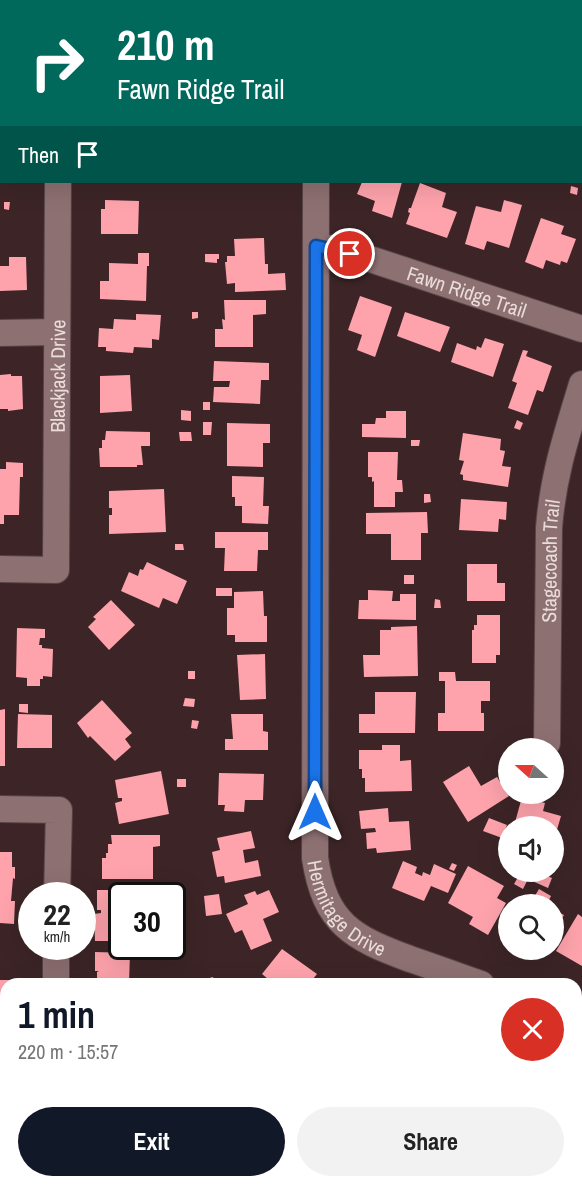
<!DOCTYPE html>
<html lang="en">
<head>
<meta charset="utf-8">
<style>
	body { margin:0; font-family:"Archivo Narrow",sans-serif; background:#f2f2f2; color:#222; height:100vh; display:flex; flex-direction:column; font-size:22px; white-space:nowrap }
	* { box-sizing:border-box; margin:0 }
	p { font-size:20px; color:#767676 }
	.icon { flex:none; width:33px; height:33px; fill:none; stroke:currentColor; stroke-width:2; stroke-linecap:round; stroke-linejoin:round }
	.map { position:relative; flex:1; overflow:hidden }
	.drawer { position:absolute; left:0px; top:978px; width:582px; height:210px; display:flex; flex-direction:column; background:#fff; border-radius:18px 18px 0 0; box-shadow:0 6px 24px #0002 }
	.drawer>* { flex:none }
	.hud { position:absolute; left:0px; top:0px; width:582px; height:183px; box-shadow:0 6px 24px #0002; background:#00695c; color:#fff; overflow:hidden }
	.needle { width:39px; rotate:291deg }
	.tools { position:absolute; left:498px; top:738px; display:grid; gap:12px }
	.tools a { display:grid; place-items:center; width:66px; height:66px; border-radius:50%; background:#fff; box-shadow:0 6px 24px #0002; font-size:30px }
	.speed { position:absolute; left:18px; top:882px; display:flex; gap:12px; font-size:30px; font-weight:700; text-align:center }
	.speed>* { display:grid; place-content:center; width:78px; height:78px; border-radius:50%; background:#fff; box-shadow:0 6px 24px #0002; line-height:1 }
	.speed small { font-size:15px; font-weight:400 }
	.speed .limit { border:3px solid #111; border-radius:9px; background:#fff; color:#111 }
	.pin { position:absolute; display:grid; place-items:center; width:51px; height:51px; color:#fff; margin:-26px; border:3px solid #fff; border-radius:50%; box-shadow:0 2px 6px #0007 }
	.me { position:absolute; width:66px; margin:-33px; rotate:0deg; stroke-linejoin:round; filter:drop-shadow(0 0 4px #0008) }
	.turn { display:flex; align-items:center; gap:21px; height:126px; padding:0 18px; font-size:27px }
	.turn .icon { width:78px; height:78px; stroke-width:2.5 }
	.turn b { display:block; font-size:42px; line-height:51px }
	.then { display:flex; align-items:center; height:57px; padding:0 18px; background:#0003; gap:12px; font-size:22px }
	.round { display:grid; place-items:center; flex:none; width:63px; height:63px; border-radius:32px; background:#f2f2f2 }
	.summary { display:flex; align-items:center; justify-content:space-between; height:102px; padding:0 18px }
	h1 { font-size:36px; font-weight:800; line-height:45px; color:#111827 }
	.button { display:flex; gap:12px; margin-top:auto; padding:12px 18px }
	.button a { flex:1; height:69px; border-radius:36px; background:#111827; color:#fff; font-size:24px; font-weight:800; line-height:69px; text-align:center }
	.button a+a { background:#f2f2f2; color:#222 }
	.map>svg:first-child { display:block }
	.building { fill:#fea3ac }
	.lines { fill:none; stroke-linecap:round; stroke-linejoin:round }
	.minor-casing { stroke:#574345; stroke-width:28 }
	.minor { stroke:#8d7072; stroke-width:26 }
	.route-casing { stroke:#114b97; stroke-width:15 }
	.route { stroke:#1a73e8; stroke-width:10 }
	.labels { text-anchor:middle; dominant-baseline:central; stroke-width:6; stroke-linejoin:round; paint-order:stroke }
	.street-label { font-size:20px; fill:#ebdbdb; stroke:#3d2527 }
</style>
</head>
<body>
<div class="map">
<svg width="582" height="1188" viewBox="0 0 582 1188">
	<rect width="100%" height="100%" fill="#3d2527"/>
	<path class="building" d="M362,182H402L392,218L372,211L375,201L357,194Z
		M420,183L446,193L442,207L457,212L447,238L406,224L410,213L408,212L409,208H411Z
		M571,186L578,188L577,195L570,193Z
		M105,200L139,201L138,234H101V209H105Z
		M504,200L522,205L509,248L487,241L484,250L465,244L476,206L501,212Z
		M4,202H10L9,210L4,209Z
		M541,218L564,226L561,234L576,239L567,263L561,261L560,265L546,260L543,269L525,262Z
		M264,238L265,264H268V274L285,273L286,290L235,292V283L227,284L225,262H227V256H235L234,239Z
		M138,253H149V266H147L146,301L100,299V281H109V263L138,264Z
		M205,254H219V259H217V263L205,262Z
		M9,257H26L27,290L0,291V266H9Z
		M360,296L392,307L375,357L357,350L362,335L348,330Z
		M224,300H266V314L253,315V347H215V329H223L222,319L225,320Z
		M192,312H198V318L192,319Z
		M405,312L450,327L440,352L397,336Z
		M136,314L161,315L159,340L152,339V348L134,347L133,353L106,351V347H98L99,328L113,329L114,319L136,320Z
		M485,338L504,344L493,377L451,362L457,343L476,350L477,346L481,348Z
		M523,350L528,351L526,356L552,366L543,392L537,390L528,415L508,408L517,383L512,381Z
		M214,361L269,363V380H261L260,404L213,402L214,387H229L230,381H213Z
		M11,374V376H22L23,409L8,411V409H0V375Z
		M130,375L132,411L100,413V376Z
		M203,402H210V410H203Z
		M181,410L191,411V421L181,420Z
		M386,411H406V438L362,437V424H375L376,418H386Z
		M517,420L523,423L520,430L514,428Z
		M203,422H212L211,435H203Z
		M227,423L270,424V443H263V467L227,466Z
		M106,431L150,432V446H141L143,465H137V467H100L99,448H102V440H105Z
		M179,432H191L192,441H180Z
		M463,433L501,439L500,450L505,451L502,466L511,467L508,487L463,480V475L460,474L464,461L459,460Z
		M411,440H420L419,446H411Z
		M368,452H398L397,480H402L403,492H395V507H374V481L372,482V477H368Z
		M6,462L23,463V477H20L19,515H4V524H0V469H6Z
		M232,476L264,477L263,506H269L268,524L242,523V506H235V497H232Z
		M164,489L166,532L109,534V515H112V508H109V491Z
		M424,494H430L431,502L424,503Z
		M461,499L507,502L506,520L499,519L498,532L459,530Z
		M427,512L428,533H421V560H391V534H366V513Z
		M215,532H268V550H258L257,571H224L225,548H215Z
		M175,544H183L184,550H175Z
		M147,562L187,581L177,604L163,598L159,608L121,591L129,572L138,576L140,569L143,570Z
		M467,564H497V583H505V601H467Z
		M404,575H414V584H404Z
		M216,588H232V596H216Z
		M368,590L393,591L392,601H400V594H416V620L358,619L359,600H368Z
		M263,591L264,616H267V642H235V635H227V608H234V592Z
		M435,599L440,600L441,608H434Z
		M111,600L135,625L109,650L88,627L96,619L93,617Z
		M477,615H500V655H496V663H472V630H474V625H477Z
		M417,626L418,676L364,677L363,655H380V630H391V627Z
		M17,628L45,629V638H40L39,645H42V648L53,649L52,677L43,676V679H40V686H27V678L16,677Z
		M265,654L266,699L240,700L237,655Z
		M188,671H195V679H188Z
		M439,672H455L456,681H490V701H481V713H484V731H438V713H445V681H439Z
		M375,692H416L415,733H359V714H375Z
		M185,698L195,699L194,707L183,706Z
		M102,700L132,733L125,739L131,747L115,761L90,736L88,738L77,723Z
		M19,704H28V713L19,712Z
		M5,709V766H0V710Z
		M18,714L52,715V748H17Z
		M231,714H263V731L268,732V750H225V739H233Z
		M192,720L199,721L197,729L191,728Z
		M382,745H400V761L411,760L412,791L365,792V778H362V769H359V750H382Z
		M469,766L481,786L497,777L509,796L468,822L443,782Z
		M161,771L169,814L119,824L115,803L122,801V798H118L115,780Z
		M219,773L264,774L263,800H245L244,812L224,811L225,805H218Z
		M177,779H186V787H177Z
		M522,797L545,803L543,811L561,816L554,840V826H514Z
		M388,808L389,822L409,821L411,850L377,853L376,848L367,849L366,833L376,832L375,828L361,829L359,811Z
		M489,818L507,825L502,838L483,831Z
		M251,831L255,848L243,850L245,863L258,860L261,876L225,883L224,876L217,877L212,852L220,850L217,838Z
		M111,835H160V846L153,847V879H102V858H106V853H108V844H112Z
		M0,852H12V867H15V879L13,878L11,901H15L14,924L0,923Z
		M403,861L417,867L415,873L422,876L423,872L430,875L434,864L456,874L448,893L431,886L424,901L392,888Z
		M452,863L457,865L454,871L449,869Z
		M468,866L504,886L497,898L506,903L488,935L469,924L473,917L448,903Z
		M521,872L529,877L523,889L514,884Z
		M534,872H539L552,878L548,888L530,880Z
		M539,889L551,896L547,904H530Z
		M97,890H131V896H122V934H117V941H95L94,914L101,913V910H97Z
		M269,890L279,912L263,919L272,941L251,950L242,930L235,933L226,914L248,904L244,895L255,891L257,895Z
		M219,894L222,914L206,916L204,896Z
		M554,910L564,915L559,924L562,925L558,932L554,929Z
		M578,914L582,917V966L556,951Z
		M282,949L317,974L309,984H274L262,974Z
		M535,950H547L544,955Z
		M95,952L130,953L129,984L97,983V972L99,971H95Z
		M213,977L215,984H203L202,980Z
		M0,980H15V984H6V1011H0Z
		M0,1095H3V1099H6V1111H0Z
		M0,1115H6V1133H0Z
		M0,1168H6V1182H13V1188H0Z"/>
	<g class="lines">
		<defs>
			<g id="minor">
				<path d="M59,2V0"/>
				<path d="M317,2V0"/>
				<path d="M580,46L582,47"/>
				<path d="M0,90H2"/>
				<path id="s1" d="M316,182L315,858C325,924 353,938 410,959C434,967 457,976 481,984"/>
				<path id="s2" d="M316,245L367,258L582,329"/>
				<path d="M0,333L57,332"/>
				<path id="s3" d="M0,569L56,570L58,182"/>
				<path id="s4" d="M547,743L549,528C553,475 567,434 582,384"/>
				<path d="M0,809L59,810L57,896"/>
				<path d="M56,984V946"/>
				<path d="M0,1051H6"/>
				<path d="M576,1108L577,1188"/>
				<path d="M53,1188V1182"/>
			</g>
		</defs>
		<use href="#minor" class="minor-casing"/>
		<use href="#minor" class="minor"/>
	</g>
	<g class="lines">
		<defs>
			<path id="route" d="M315,812L316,246L350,254"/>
		</defs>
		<use href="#route" class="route-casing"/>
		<use href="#route" class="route"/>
	</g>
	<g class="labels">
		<g class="street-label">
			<text stroke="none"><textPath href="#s2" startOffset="158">Fawn Ridge Trail</textPath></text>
			<text stroke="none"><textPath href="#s3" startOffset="250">Blackjack Drive</textPath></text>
			<text stroke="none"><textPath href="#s4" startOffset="182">Stagecoach Trail</textPath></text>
			<text stroke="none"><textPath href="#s1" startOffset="738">Hermitage Drive</textPath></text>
		</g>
	</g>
</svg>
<div class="tools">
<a><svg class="needle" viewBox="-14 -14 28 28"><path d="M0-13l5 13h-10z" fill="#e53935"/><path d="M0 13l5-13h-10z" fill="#767676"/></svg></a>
<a><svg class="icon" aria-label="sound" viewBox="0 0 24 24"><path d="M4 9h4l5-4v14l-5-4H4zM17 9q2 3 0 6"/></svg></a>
<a><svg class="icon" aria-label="search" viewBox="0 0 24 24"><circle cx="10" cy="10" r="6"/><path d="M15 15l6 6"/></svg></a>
</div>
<div class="speed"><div>22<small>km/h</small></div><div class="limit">30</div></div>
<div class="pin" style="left:350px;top:254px;background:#d93025"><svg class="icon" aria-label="arrive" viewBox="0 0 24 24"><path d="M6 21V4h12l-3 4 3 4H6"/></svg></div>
<svg class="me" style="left:315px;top:812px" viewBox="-20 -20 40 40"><path d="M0-17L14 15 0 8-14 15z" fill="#1a73e8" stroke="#fff" stroke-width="4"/></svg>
<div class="hud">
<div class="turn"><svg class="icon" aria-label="right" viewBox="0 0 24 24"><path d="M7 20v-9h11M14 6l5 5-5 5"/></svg><div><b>210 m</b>Fawn Ridge Trail</div></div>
<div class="then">Then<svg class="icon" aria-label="arrive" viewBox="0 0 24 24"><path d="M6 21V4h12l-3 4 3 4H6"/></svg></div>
</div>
<section class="drawer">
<div class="summary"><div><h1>1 min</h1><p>220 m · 15:57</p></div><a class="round" style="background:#d93025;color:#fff"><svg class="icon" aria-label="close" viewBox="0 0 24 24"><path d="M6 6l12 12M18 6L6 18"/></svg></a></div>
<div class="button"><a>Exit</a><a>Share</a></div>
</section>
</div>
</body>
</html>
